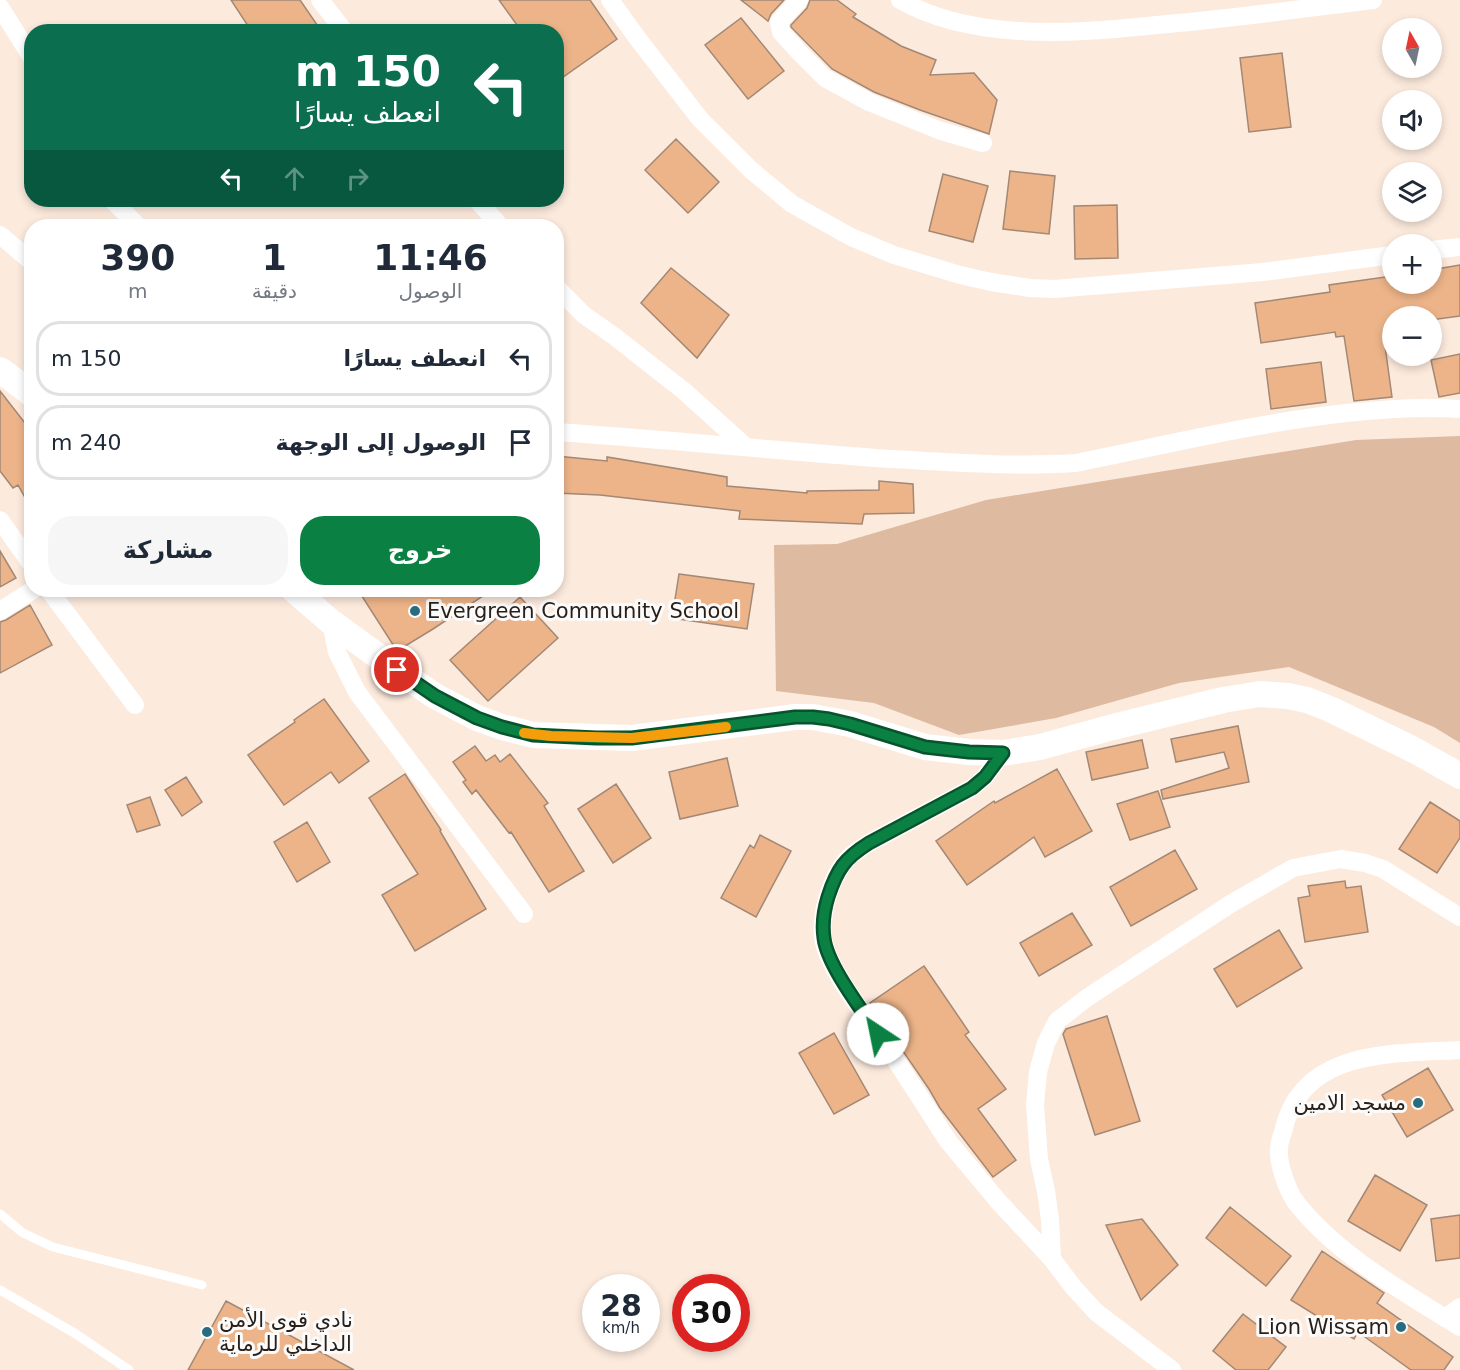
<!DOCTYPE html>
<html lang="ar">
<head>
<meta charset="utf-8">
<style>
	body { margin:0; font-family:"DejaVu Sans",Vazirmatn,sans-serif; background:#f6f6f7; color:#1f2937; direction:rtl; height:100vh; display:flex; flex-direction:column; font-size:22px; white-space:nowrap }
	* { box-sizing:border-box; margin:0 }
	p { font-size:20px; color:#747a83 }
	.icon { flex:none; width:33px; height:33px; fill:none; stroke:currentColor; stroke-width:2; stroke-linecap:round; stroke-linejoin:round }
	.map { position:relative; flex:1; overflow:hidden; direction:ltr }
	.side { position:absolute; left:24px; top:219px; width:540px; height:378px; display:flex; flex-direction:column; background:#fff; border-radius:24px; box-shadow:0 3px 9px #0003; direction:rtl }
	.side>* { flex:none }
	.banner { position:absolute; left:24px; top:24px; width:540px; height:183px; border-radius:24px; box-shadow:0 3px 9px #0003; direction:rtl; background:#0b6e4f; color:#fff; overflow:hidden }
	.needle { width:39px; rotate:351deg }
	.controls { position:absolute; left:1382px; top:18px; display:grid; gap:12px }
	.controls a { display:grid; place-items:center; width:60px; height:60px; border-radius:50%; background:#fff; box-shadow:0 3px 9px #0003; font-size:30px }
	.speed { position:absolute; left:582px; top:1274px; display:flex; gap:12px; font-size:30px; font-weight:700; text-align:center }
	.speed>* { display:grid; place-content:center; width:78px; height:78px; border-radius:50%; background:#fff; box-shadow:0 3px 9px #0003; line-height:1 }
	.speed small { font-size:15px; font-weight:400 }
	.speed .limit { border:9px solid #d22; background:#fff; color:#111 }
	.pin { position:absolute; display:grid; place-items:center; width:51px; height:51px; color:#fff; margin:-26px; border:3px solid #fff; border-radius:50%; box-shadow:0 2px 6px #0007 }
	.me { position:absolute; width:66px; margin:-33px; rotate:326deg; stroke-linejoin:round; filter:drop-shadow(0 0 4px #0008) }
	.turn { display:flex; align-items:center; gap:21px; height:126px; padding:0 24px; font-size:27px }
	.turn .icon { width:78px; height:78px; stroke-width:2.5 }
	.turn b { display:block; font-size:42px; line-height:51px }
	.lanes { display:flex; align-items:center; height:57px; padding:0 24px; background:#0003; justify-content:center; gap:30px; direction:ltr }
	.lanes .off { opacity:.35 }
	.eta { display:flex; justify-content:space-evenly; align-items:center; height:102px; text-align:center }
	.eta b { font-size:36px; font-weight:600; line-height:42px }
	.action { display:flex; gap:12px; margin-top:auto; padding:12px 24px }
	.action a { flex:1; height:69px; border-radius:24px; background:#0b8043; color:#fff; font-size:24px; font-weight:600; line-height:69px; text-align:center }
	.action a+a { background:#f6f6f7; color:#1f2937 }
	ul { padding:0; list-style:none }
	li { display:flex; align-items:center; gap:18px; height:75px; margin:0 12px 9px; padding:0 12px; border:3px solid #e0e1e3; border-radius:24px }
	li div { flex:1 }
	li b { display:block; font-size:22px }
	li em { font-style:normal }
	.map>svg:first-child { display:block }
	.green { fill:#ddbaa0 }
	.building { fill:#edb489; stroke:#a38875; stroke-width:1.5 }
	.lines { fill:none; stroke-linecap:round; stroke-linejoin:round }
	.lane { stroke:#fff; stroke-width:9 }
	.street { stroke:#fff; stroke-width:18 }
	.secondary { stroke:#fff; stroke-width:26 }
	.route-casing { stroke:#07532c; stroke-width:15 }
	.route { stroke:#0b8043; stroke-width:10 }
	.slow { stroke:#f59e0b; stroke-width:10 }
	.poi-dot { fill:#286c7d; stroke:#fbfbfb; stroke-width:2 }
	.labels { text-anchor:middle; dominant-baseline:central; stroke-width:6; stroke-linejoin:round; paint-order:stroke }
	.poi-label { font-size:21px; fill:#2a1f17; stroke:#fbfbfb; text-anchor:start }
</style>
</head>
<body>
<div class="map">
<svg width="1460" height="1370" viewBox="0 0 1460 1370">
	<rect width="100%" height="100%" fill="#fceadd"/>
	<path class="green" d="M1460,436V743L1434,727L1289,667L1179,683L1056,718L959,735L874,703L776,691L774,545L837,544L986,500L1356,440Z"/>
	<path class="building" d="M231,0H300L322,32H252Z
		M499,0H590L617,39L556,82V32H522Z
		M741,0H784L771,14L768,21Z
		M810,0H837L856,14L853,17L901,46L936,60L930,75L974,73L997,100L989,134L920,110L874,92L832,69L791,27V25L807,8Z
		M741,18L784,71L748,99L705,45Z
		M1282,53L1291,127L1249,132L1240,58Z
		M676,139L719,182L688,213L645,170Z
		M1010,171L1055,176L1049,234L1003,229Z
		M943,174L988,186L973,242L929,231Z
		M1117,205L1118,258L1075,259L1074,206Z
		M1460,265V316L1431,320V316H1392V330L1383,331L1392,397L1354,401L1344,336L1336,337L1335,332L1261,343L1255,303L1330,292L1329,285L1392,276V284H1431V270Z
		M671,268L729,315L697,358L641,303Z
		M1460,354V393L1439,397L1431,360Z
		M1321,362L1326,402L1271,409L1266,369Z
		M0,391L32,432V510L18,485L13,488L0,471Z
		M556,456L607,461V457L727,477V486L807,493V491L879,490V481L913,484L914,513L864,514L862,524L739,519L740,511L600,495L556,493Z
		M0,551L16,578L0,587Z
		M679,574L754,584L747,629L672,618Z
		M358,590H492L433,629L397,651Z
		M520,597L558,638L488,701L450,660Z
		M30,605L52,645L0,673V622L6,620Z
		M324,699L369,761L339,783L331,772L284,805L248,755L295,722L294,720Z
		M1238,726L1249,782L1163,799L1161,790L1229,768L1224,752L1176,762L1171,739Z
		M1142,740L1148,768L1092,780L1086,752Z
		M475,746L486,761L495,755L500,762L510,754L548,803L544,806L584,871L549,892L511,832L509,833L476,790L472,794L463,782L466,780L453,762Z
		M727,758L738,806L680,819L669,772Z
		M1057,769L1092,831L1045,857L1034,837L967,885L936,841L994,801L995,803Z
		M405,774L441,830L440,831L486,909L415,951L382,895L418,874L369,798Z
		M186,777L202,802L182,816L165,790Z
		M616,784L651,838L613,863L578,809Z
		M1158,791L1170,827L1130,840L1117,804Z
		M150,797L160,825L137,832L127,805Z
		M1430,802L1460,821V838L1437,873L1399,849Z
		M307,822L330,862L297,882L274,842Z
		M760,835L791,851L756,917L721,898L750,845L754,848Z
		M1175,850L1197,889L1131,926L1110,887Z
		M1345,881L1346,888L1361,886L1368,932L1305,942L1298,898L1310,896L1308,886Z
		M1072,913L1092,945L1039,976L1020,943Z
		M1279,930L1302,968L1237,1007L1214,969Z
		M924,966L969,1032L965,1035L1006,1089L978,1109L1016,1160L993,1177L940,1108L929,1089L870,1003Z
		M1107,1016L1140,1121L1095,1135L1063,1034L1066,1029Z
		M834,1033L869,1095L834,1114L799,1053Z
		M1428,1068L1453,1110L1407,1137L1382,1095Z
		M1375,1175L1427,1205L1400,1251L1348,1221Z
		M1230,1207L1291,1256L1266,1286L1206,1238Z
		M1460,1215V1258L1436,1261L1431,1219Z
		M1142,1219L1178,1265L1141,1300L1106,1225Z
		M1322,1251L1384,1293L1377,1303L1453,1357L1444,1370H1411L1358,1332L1354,1339L1291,1300Z
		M226,1301L354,1370H188Z
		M1243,1314L1286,1347L1268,1370H1236L1213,1351Z"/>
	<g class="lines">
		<path class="lane" d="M0,1214L23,1233L53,1247L202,1285
			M0,1290L76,1334L129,1370"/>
		<path class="street" d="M320,0L345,32
			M610,0L638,39L700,119L751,170L792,204L851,237L894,255L960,275L991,282L1030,288L1054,289L1263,272L1392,255
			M799,0L779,22L781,32L799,52L825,78L869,102L941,131L983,143
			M900,0C979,45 1090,32 1178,23C1243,17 1308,8 1373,0
			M0,7L32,58
			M112,200L138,226
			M477,200L500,226
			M0,235L32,262
			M1431,250L1460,247
			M556,287L584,315L614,336L684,391L746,447
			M556,432C663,439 769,450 875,458C943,462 1009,467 1076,463C1166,445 1255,423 1346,413C1384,409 1422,406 1460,409
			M0,520L32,565
			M49,590L135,705
			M0,611L33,590
			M331,622L337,652L357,692L524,914
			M1003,753L985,777L972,788L869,843C860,849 850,854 844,863C829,883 821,913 823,937C826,967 870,1022 888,1048C908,1079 928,1110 948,1141L998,1201L1052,1259L1074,1288L1096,1312L1172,1370
			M1460,1050C1393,1054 1301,1048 1283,1132C1281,1137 1279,1144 1279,1150C1278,1164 1287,1189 1295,1201C1334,1253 1405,1293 1460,1327
			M1052,1259L1050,1220L1046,1191L1039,1159L1035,1105L1038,1072L1046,1043L1057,1021L1088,997L1232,903L1293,868L1341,859L1365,863L1383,869L1460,917
			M1445,1318L1460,1307"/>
		<path class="secondary" d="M0,370L32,394
			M294,590L331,622L397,670L435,696L477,718L502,727L533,735L632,738L795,717H813L850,724L925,747L969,752L1003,753L1040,747L1113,727L1223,700L1260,694L1288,696L1307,700L1330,709L1414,750L1460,776"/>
	</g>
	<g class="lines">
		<defs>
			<path id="route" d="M397,670L435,696L477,718L502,727L533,735L596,738H632L795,717H813L829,719L850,724L925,747L969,752L1003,753L985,777L972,788L869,843C845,858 837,869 828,897C824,910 822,924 824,938C827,965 862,1010 878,1034"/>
		</defs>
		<use href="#route" class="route-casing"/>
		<use href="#route" class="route"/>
		<path class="slow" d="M524,733L551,736L632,738L726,727"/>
	</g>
	<g class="poi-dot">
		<circle cx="415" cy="611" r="6"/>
		<circle cx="1418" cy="1103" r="6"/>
		<circle cx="1401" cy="1327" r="6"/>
		<circle cx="207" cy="1332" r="6"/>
	</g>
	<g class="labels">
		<g class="poi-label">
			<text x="427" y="611">Evergreen Community School</text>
			<text x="1406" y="1103" text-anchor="end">مسجد الامين</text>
			<text x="219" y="1320">نادي قوى الأمن<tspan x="219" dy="24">الداخلي للرماية</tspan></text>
			<text x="1389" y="1327" text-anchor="end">Lion Wissam</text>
		</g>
	</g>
</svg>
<div class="controls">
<a><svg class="needle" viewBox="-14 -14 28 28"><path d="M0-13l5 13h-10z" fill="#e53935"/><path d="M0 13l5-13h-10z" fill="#747a83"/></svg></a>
<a><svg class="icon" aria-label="sound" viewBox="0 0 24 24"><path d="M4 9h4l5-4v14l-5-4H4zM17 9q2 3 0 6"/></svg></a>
<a><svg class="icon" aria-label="layers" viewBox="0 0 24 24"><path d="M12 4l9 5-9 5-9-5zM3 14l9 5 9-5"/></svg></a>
<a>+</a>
<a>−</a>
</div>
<div class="speed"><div>28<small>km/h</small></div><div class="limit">30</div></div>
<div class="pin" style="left:397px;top:670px;background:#d93025"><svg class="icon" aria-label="arrive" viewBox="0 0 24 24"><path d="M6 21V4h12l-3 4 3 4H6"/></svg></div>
<svg class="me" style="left:878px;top:1034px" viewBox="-20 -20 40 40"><circle r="19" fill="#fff"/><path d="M0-13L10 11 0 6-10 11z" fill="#0b8043"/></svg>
<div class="banner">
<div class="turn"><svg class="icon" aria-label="left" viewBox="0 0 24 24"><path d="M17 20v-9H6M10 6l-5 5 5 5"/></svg><div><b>150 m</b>انعطف يسارًا</div></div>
<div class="lanes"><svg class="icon" aria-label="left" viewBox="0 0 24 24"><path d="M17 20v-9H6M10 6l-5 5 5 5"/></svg><svg class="icon off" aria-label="ahead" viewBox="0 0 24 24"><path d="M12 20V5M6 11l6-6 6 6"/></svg><svg class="icon off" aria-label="right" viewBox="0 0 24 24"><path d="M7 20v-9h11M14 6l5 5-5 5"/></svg></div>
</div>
<section class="side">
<div class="eta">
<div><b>11:46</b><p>الوصول</p></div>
<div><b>1</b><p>دقيقة</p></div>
<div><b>390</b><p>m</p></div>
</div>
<ul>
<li><svg class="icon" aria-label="left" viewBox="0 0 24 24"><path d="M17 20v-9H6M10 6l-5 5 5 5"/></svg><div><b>انعطف يسارًا</b></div><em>150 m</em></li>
<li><svg class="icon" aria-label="arrive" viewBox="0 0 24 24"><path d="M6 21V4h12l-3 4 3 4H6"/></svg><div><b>الوصول إلى الوجهة</b></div><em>240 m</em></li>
</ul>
<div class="action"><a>خروج</a><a>مشاركة</a></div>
</section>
</div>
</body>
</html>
